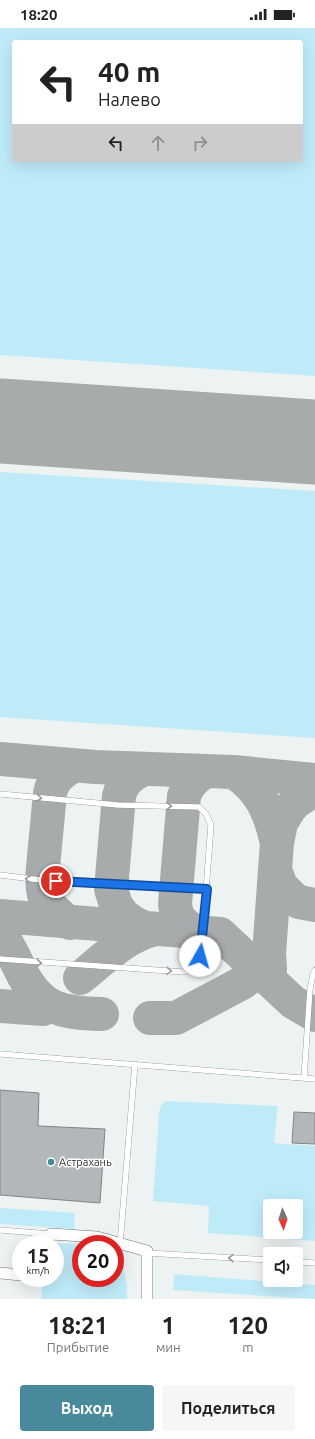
<!DOCTYPE html>
<html lang="ru">
<head>
<meta charset="utf-8">
<style>
	body { margin:0; font-family:Ubuntu,sans-serif; background:#f6f6f6; color:#222; height:100vh; display:flex; flex-direction:column; font-size:15px; white-space:nowrap }
	* { box-sizing:border-box; margin:0 }
	p { font-size:13px; color:#767676 }
	.icon { flex:none; width:22px; height:22px; fill:none; stroke:currentColor; stroke-width:2; stroke-linecap:round; stroke-linejoin:round }
	.map { position:relative; height:1271px; overflow:hidden }
	.drawer { display:flex; flex-direction:column; background:#fff; flex:1 }
	.drawer>* { flex:none }
	.top-card { position:absolute; left:12px; top:12px; width:291px; height:122px; border-radius:4px; box-shadow:0 4px 16px #0002; background:#fff; color:#222; overflow:hidden }
	.needle { width:26px; rotate:177deg }
	.fabs { position:absolute; left:263px; top:1171px; display:grid; gap:8px }
	.fabs a { display:grid; place-items:center; width:40px; height:40px; border-radius:4px; background:#fff; box-shadow:0 4px 16px #0002; font-size:20px }
	.speed { position:absolute; left:12px; top:1207px; display:flex; gap:8px; font-size:20px; font-weight:700; text-align:center }
	.speed>* { display:grid; place-content:center; width:52px; height:52px; border-radius:50%; background:#fff; box-shadow:0 4px 16px #0002; line-height:1 }
	.speed small { font-size:10px; font-weight:400 }
	.speed .limit { border:6px solid #d22; background:#fff; color:#111 }
	.pin { position:absolute; display:grid; place-items:center; width:34px; height:34px; color:#fff; margin:-17px; border:2px solid #fff; border-radius:50%; box-shadow:0 1px 4px #0007 }
	.me { position:absolute; width:44px; margin:-22px; rotate:7deg; stroke-linejoin:round; filter:drop-shadow(0 0 3px #0008) }
	.turn { display:flex; align-items:center; gap:14px; height:84px; padding:0 20px; font-size:18px }
	.turn .icon { width:52px; height:52px; stroke-width:2.5 }
	.turn b { display:block; font-size:28px; line-height:34px }
	.lanes { display:flex; align-items:center; height:38px; padding:0 20px; background:#0003; justify-content:center; gap:20px; direction:ltr }
	.lanes .off { opacity:.35 }
	.eta { display:flex; justify-content:space-evenly; align-items:center; height:68px; text-align:center }
	.eta b { font-size:24px; font-weight:700; line-height:28px }
	.button { display:flex; gap:8px; margin-top:auto; padding:8px 20px }
	.button a { flex:1; height:46px; border-radius:4px; background:#48899b; color:#fff; font-size:16px; font-weight:700; line-height:46px; text-align:center }
	.button a+a { background:#f6f6f6; color:#222 }
	.status { display:flex; justify-content:space-between; align-items:center; height:28px; padding:0 20px; background:#fff; direction:ltr }
	.status svg { height:11px; fill:currentColor }
	.map>svg:first-child { display:block }
	.green { fill:#bfebf8; fill-rule:evenodd }
	.lines { fill:none; stroke-linecap:round; stroke-linejoin:round }
	.taxiway { stroke:#a8abac; stroke-width:34 }
	.runway { stroke:#a8abac; stroke-width:85 }
	.building { fill:#b3b7b9; stroke:#7f8485 }
	.lane-casing { stroke:#727677; stroke-width:6 }
	.street-casing { stroke:#727677; stroke-width:12 }
	.lane { stroke:#fff; stroke-width:5.5 }
	.street { stroke:#fff; stroke-width:11 }
	.oneway { stroke:#989a9a }
	.route-casing { stroke:#114b97; stroke-width:10 }
	.route { stroke:#1a73e8; stroke-width:7 }
	.poi-dot { fill:#48899b; stroke:#feffff; stroke-width:1.5 }
	.labels { text-anchor:middle; dominant-baseline:central; stroke-width:3; stroke-linejoin:round; paint-order:stroke }
	.poi-label { font-size:11px; fill:#323435; stroke:#feffff; text-anchor:start }
</style>
</head>
<body>
<div class="status"><b>18:20</b><svg viewBox="0 0 49 12"><path d="M0 12V9h3v3zM5 12V6h3v6zM10 12V3h3v9zM15 12V0h3v12zM26 1h20v11H26zM47 4h2v5h-2z"/></svg></div>
<div class="map">
<svg width="315" height="1271" viewBox="0 0 315 1271">
	<rect width="100%" height="100%" fill="#edf2f3"/>
	<path class="green" d="M0,0H315V348L0,327ZM14,14H301V132H14Z
		M0,444L315,463V710L0,689Z
		M166,1073L278,1078L274,1115L315,1118V1213L208,1205L209,1178L153,1173L159,1086L161,1077ZM270,1178H296V1204H270Z
		M0,1180L75,1185L74,1201L0,1196Z
		M54,1215L81,1216V1250H115V1229C126,1242 128,1255 127,1271H41L43,1250H55V1216H51Z
		M174,1246L315,1257V1271L173,1262Z"/>
	<g class="lines">
		<path class="taxiway" d="M0,731L95,739L234,744L315,752
			M144,741C131,747 122,754 119,768L111,861L116,877L124,888L134,895L145,900
			M234,744C261,762 270,784 277,815
			M315,761L297,773L290,780L281,795L277,815L275,842L281,858L293,870L299,874L315,877
			M0,888L220,906L293,974L315,987
			M70,895L63,890L50,878L44,867L43,861L42,850L50,765C53,751 61,745 73,738
			M195,904C183,895 177,892 175,876L184,768C188,756 195,749 206,743
			M0,905C9,917 14,929 21,943C40,981 61,985 102,986
			M270,941L269,926L275,842
			M80,950C105,930 124,909 155,901
			M0,978L43,981L48,976
			M150,990H176L242,955L253,947L269,919"/>
		<path class="runway" d="M0,393L315,414"/>
	</g>
	<path class="building" d="M0,1062L39,1065L38,1098L105,1101L100,1175L0,1167Z
		M294,1084L315,1085V1116L292,1115Z"/>
	<g class="lines">
		<defs>
			<path id="lane" d="M0,766L118,777L199,779L206,786L211,797L201,928C197,936 193,942 183,944L0,931
				M0,847L41,852L207,861
				M0,1026L315,1051
				M304,1050L310,961L313,946L315,942
				M0,1202L50,1206
				M120,1216L135,1036
				M147,1225L270,1232
				M296,1234L315,1235"/>
			<path id="street" d="M44,1216L51,1206L97,1209L147,1223V1271
				M0,1245L21,1247"/>
		</defs>
		<use href="#lane" class="lane-casing"/>
		<use href="#street" class="street-casing"/>
		<use href="#lane" class="lane"/>
		<use href="#street" class="street"/>
	</g>
	<defs><path id="oneway-chevron" d="M-2-3.5L2.5 0L-2 3.5" fill="none" stroke-width="1.6" stroke-linecap="round" stroke-linejoin="round"/></defs>
	<g class="oneway">
		<use href="#oneway-chevron" transform="translate(39 770) rotate(6)"/>
		<use href="#oneway-chevron" transform="translate(169 778) rotate(1)"/>
		<use href="#oneway-chevron" transform="translate(28 851) rotate(-172)"/>
		<use href="#oneway-chevron" transform="translate(39 935) rotate(4)"/>
		<use href="#oneway-chevron" transform="translate(169 943) rotate(3)"/>
		<use href="#oneway-chevron" transform="translate(231 1230) rotate(-177)"/>
	</g>
	<g class="lines">
		<defs>
			<path id="route" d="M56,853L207,861L200,928"/>
		</defs>
		<use href="#route" class="route-casing"/>
		<use href="#route" class="route"/>
	</g>
	<circle class="poi-dot" cx="51" cy="1134" r="4"/>
	<g class="labels">
		<g class="poi-label">
			<text x="59" y="1134">Астрахань</text>
		</g>
	</g>
</svg>
<div class="fabs">
<a><svg class="needle" viewBox="-14 -14 28 28"><path d="M0-13l5 13h-10z" fill="#e53935"/><path d="M0 13l5-13h-10z" fill="#767676"/></svg></a>
<a><svg class="icon" aria-label="sound" viewBox="0 0 24 24"><path d="M4 9h4l5-4v14l-5-4H4zM17 9q2 3 0 6"/></svg></a>
</div>
<div class="speed"><div>15<small>km/h</small></div><div class="limit">20</div></div>
<div class="pin" style="left:56px;top:853px;background:#d93025"><svg class="icon" aria-label="arrive" viewBox="0 0 24 24"><path d="M6 21V4h12l-3 4 3 4H6"/></svg></div>
<svg class="me" style="left:200px;top:928px" viewBox="-20 -20 40 40"><circle r="19" fill="#fff"/><path d="M0-13L10 11 0 6-10 11z" fill="#1a73e8"/></svg>
<div class="top-card">
<div class="turn"><svg class="icon" aria-label="left" viewBox="0 0 24 24"><path d="M17 20v-9H6M10 6l-5 5 5 5"/></svg><div><b>40 m</b>Налево</div></div>
<div class="lanes"><svg class="icon" aria-label="left" viewBox="0 0 24 24"><path d="M17 20v-9H6M10 6l-5 5 5 5"/></svg><svg class="icon off" aria-label="ahead" viewBox="0 0 24 24"><path d="M12 20V5M6 11l6-6 6 6"/></svg><svg class="icon off" aria-label="right" viewBox="0 0 24 24"><path d="M7 20v-9h11M14 6l5 5-5 5"/></svg></div>
</div>
</div>
<section class="drawer">
<div class="eta">
<div><b>18:21</b><p>Прибытие</p></div>
<div><b>1</b><p>мин</p></div>
<div><b>120</b><p>m</p></div>
</div>
<div class="button"><a>Выход</a><a>Поделиться</a></div>
</section>
</body>
</html>
